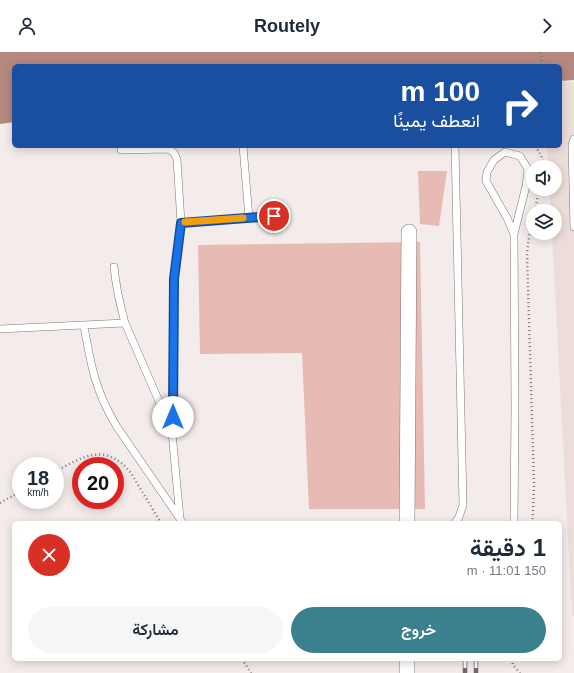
<!DOCTYPE html>
<html lang="ar">
<head>
<meta charset="utf-8">
<style>
	body { margin:0; font-family:Helvetica,Vazirmatn,sans-serif; background:#f6f6f7; color:#1f2937; direction:rtl; height:100vh; display:flex; flex-direction:column; font-size:15px; white-space:nowrap }
	* { box-sizing:border-box; margin:0 }
	p { font-size:13px; color:#747a83 }
	.icon { flex:none; width:22px; height:22px; fill:none; stroke:currentColor; stroke-width:2; stroke-linecap:round; stroke-linejoin:round }
	.map { position:relative; flex:1; overflow:hidden; direction:ltr }
	.sheet { position:absolute; left:12px; top:469px; width:550px; height:140px; display:flex; flex-direction:column; background:#fff; border-radius:6px; box-shadow:0 2px 10px #0003; direction:rtl }
	.sheet>* { flex:none }
	.hud { position:absolute; left:12px; top:12px; width:550px; height:84px; border-radius:6px; box-shadow:0 2px 10px #0003; direction:rtl; background:#1a4fa0; color:#fff; overflow:hidden }
	.tools { position:absolute; left:526px; top:108px; display:grid; gap:8px }
	.tools a { display:grid; place-items:center; width:36px; height:36px; border-radius:50%; background:#fff; box-shadow:0 2px 10px #0003; font-size:20px }
	.speed { position:absolute; left:12px; top:405px; display:flex; gap:8px; font-size:20px; font-weight:700; text-align:center }
	.speed>* { display:grid; place-content:center; width:52px; height:52px; border-radius:50%; background:#fff; box-shadow:0 2px 10px #0003; line-height:1 }
	.speed small { font-size:10px; font-weight:400 }
	.speed .limit { border:6px solid #d22; background:#fff; color:#111 }
	.pin { position:absolute; display:grid; place-items:center; width:34px; height:34px; color:#fff; margin:-17px; border:2px solid #fff; border-radius:50%; box-shadow:0 1px 4px #0007 }
	.me { position:absolute; width:44px; margin:-22px; rotate:0deg; stroke-linejoin:round; filter:drop-shadow(0 0 3px #0008) }
	.turn { display:flex; align-items:center; gap:14px; height:84px; padding:0 16px; font-size:18px }
	.turn .icon { width:52px; height:52px; stroke-width:2.5 }
	.turn b { display:block; font-size:28px; line-height:34px }
	.round { display:grid; place-items:center; flex:none; width:42px; height:42px; border-radius:21px; background:#f6f6f7 }
	.overview { display:flex; align-items:center; justify-content:space-between; height:68px; padding:0 16px }
	h1 { font-size:24px; font-weight:600; line-height:30px }
	.cta { display:flex; gap:8px; margin-top:auto; padding:8px 16px }
	.cta a { flex:1; height:46px; border-radius:24px; background:#3b818d; color:#fff; font-size:16px; font-weight:600; line-height:46px; text-align:center }
	.cta a+a { background:#f6f6f7; color:#1f2937 }
	header { display:flex; justify-content:space-between; align-items:center; height:52px; padding:0 16px; background:#fff; font-size:18px; font-weight:600 }
	.map>svg:first-child { display:block }
	.built { fill:#edddda }
	.green { fill:#e7bbb3 }
	.water { fill:#b68880 }
	.lines { fill:none; stroke-linecap:round; stroke-linejoin:round }
	.service-casing { stroke:#7d7775; stroke-width:8 }
	.minor-casing { stroke:#7d7775; stroke-width:16 }
	.path { stroke:#7e7978; stroke-width:2.5; stroke-dasharray:1 3; stroke-linecap:butt }
	.service { stroke:#fff; stroke-width:7 }
	.minor { stroke:#fff; stroke-width:15 }
	.rail-casing { stroke:#6f6a69; stroke-width:4.5 }
	.rail { stroke:#fff; stroke-width:3; stroke-dasharray:9; stroke-linecap:butt }
	.route-casing { stroke:#114b97; stroke-width:10 }
	.route { stroke:#1a73e8; stroke-width:7 }
	.slow { stroke:#f59e0b; stroke-width:7 }
</style>
</head>
<body>
<header><svg class="icon" aria-label="forward" viewBox="0 0 24 24"><path d="M9 5l7 7-7 7"/></svg>Routely<svg class="icon" aria-label="person" viewBox="0 0 24 24"><circle cx="12" cy="8" r="4"/><path d="M4 21q1-7 8-7t8 7"/></svg></header>
<div class="map">
<svg width="574" height="621" viewBox="0 0 574 621">
	<rect width="100%" height="100%" fill="#f3ecea"/>
	<path class="built" d="M560,30H574V564H572L552,181H555V159H551L549,137H555V115H548L547,94H560Z"/>
	<path class="green" d="M418,119H447L439,174L420,172Z
		M420,190L425,457H309L302,301L200,302L198,193Z"/>
	<path class="water" d="M0,0H574V28L560,29V14H14V70L0,72Z"/>
	<g class="lines">
		<defs>
			<path id="service" d="M574,87L572,93L574,175
				M243,94L249,166
				M455,94L463,453L459,465L455,471
				M121,98L169,97L174,101L177,107L181,171L174,227L172,380L180,467
				M181,171L274,164
				M514,182L507,166L486,129L487,120L494,108L505,100L520,104L528,117L526,134L514,182L515,356L514,471
				M114,215C116,235 120,253 125,271L171,377
				M84,274C87,291 90,309 95,326C100,344 108,360 117,375L183,471
				M0,277L125,271"/>
			<path id="minor" d="M407,471L409,180
				M407,621V607"/>
		</defs>
		<use href="#service" class="service-casing"/>
		<use href="#minor" class="minor-casing"/>
		<path class="path" d="M541,0L542,14
			M535,94C540,101 543,106 544,115
			M535,159L539,137
			M55,420C83,404 106,390 131,421L161,471
			M0,451L21,439
			M532,471L533,462L534,432L527,201L529,185L533,167
			M242,607L251,621
			M512,607L513,613L520,621"/>
		<use href="#service" class="service"/>
		<use href="#minor" class="minor"/>
		<defs>
			<path id="rail" d="M465,607V621
				M476,607V621"/>
		</defs>
		<use href="#rail" class="rail-casing"/>
		<use href="#rail" class="rail"/>
	</g>
	<g class="lines">
		<defs>
			<path id="route" d="M173,365L174,227L181,171L274,164"/>
		</defs>
		<use href="#route" class="route-casing"/>
		<use href="#route" class="route"/>
		<path class="slow" d="M185,170L243,166"/>
	</g>
</svg>
<div class="tools">
<a><svg class="icon" aria-label="sound" viewBox="0 0 24 24"><path d="M4 9h4l5-4v14l-5-4H4zM17 9q2 3 0 6"/></svg></a>
<a><svg class="icon" aria-label="layers" viewBox="0 0 24 24"><path d="M12 4l9 5-9 5-9-5zM3 14l9 5 9-5"/></svg></a>
</div>
<div class="speed"><div>18<small>km/h</small></div><div class="limit">20</div></div>
<div class="pin" style="left:274px;top:164px;background:#d93025"><svg class="icon" aria-label="arrive" viewBox="0 0 24 24"><path d="M6 21V4h12l-3 4 3 4H6"/></svg></div>
<svg class="me" style="left:173px;top:365px" viewBox="-20 -20 40 40"><circle r="19" fill="#fff"/><path d="M0-13L10 11 0 6-10 11z" fill="#1a73e8"/></svg>
<div class="hud">
<div class="turn"><svg class="icon" aria-label="right" viewBox="0 0 24 24"><path d="M7 20v-9h11M14 6l5 5-5 5"/></svg><div><b>100 m</b>انعطف يمينًا</div></div>
</div>
<section class="sheet">
<div class="overview"><div><h1>1 دقيقة</h1><p>150 m · 11:01</p></div><a class="round" style="background:#d93025;color:#fff"><svg class="icon" aria-label="close" viewBox="0 0 24 24"><path d="M6 6l12 12M18 6L6 18"/></svg></a></div>
<div class="cta"><a>خروج</a><a>مشاركة</a></div>
</section>
</div>
</body>
</html>
